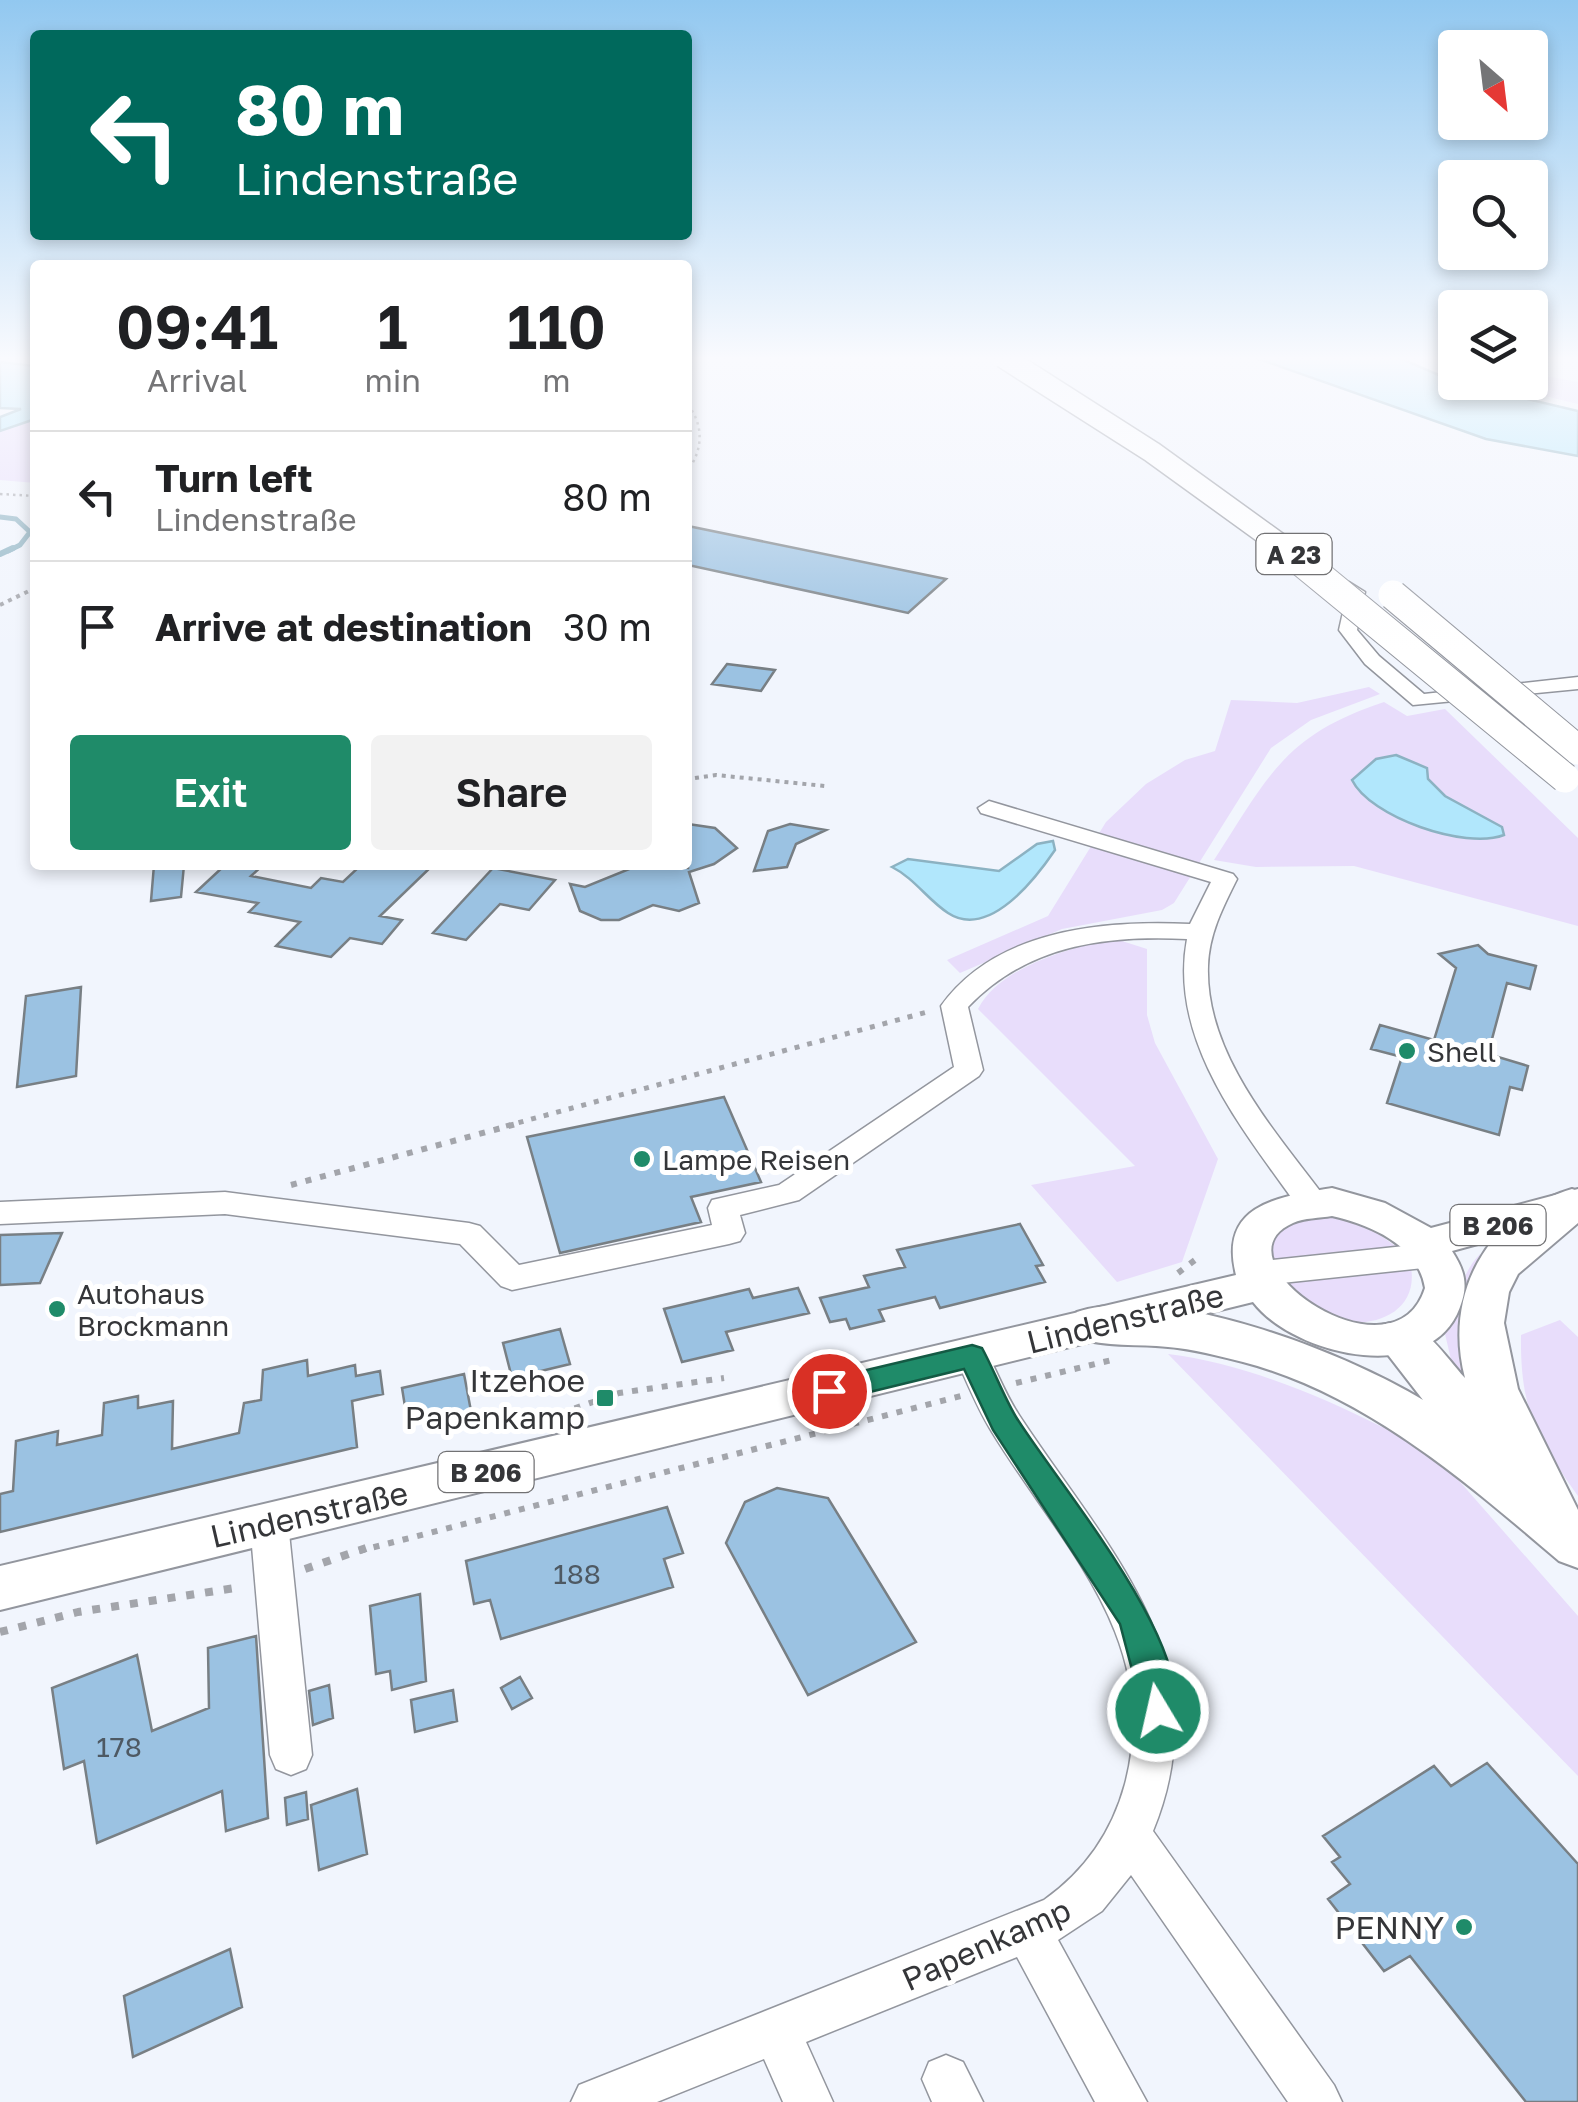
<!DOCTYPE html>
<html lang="en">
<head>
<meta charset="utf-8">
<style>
	body { margin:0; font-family:"Golos Text",sans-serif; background:#f2f2f2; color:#202124; height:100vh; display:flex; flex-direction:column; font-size:38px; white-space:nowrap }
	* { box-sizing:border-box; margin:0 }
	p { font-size:32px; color:#757577 }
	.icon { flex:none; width:55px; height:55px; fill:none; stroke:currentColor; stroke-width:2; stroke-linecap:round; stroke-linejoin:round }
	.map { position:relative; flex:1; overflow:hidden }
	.sheet { position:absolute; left:30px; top:260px; width:662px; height:610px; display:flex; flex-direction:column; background:#fff; border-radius:10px; box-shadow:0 5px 15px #0003 }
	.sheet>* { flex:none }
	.hud { position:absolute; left:30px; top:30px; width:662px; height:210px; border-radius:10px; box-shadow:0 5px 15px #0003; background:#00695c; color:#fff; overflow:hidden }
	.needle { width:65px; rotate:152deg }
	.controls { position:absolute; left:1438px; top:30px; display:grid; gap:20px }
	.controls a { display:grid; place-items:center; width:110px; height:110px; border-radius:10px; background:#fff; box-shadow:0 5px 15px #0003; font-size:50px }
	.pin { position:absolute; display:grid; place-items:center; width:85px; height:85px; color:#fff; margin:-42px; border:5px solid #fff; border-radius:50%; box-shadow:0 2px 10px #0007 }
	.me { position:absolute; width:110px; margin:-55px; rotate:351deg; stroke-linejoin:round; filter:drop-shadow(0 0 8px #0008) }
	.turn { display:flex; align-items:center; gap:35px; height:210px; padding:0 40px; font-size:45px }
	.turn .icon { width:130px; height:130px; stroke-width:2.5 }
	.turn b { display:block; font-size:70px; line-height:85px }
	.eta { display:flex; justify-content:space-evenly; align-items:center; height:170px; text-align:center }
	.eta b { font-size:60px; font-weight:600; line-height:70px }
	.button { display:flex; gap:20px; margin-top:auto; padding:20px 40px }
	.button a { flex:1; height:115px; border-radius:10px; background:#1f8b69; color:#fff; font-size:40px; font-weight:600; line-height:115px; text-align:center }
	.button a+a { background:#f2f2f2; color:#202124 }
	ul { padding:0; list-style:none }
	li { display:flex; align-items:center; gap:30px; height:130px; padding:0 40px; border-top:2px solid #e0e0e0 }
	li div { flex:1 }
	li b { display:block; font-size:38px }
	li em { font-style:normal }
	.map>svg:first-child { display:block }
	.green { fill:#e8ddfb; fill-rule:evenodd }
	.water { fill:#b1e7fc; stroke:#8cb2c2; stroke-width:2.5 }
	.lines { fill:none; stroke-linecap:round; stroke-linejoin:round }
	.stream-far1 { stroke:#8cb2c2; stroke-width:5 }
	.stream { stroke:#8cb2c2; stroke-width:6 }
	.building { fill:#9bc2e2; stroke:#787f84; stroke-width:2.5 }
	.minor-casing { stroke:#93969e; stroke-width:3 }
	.major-casing { stroke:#93969e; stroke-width:4 }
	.highway-casing { stroke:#93969e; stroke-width:4 }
	.path-far4 { stroke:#a3a5ab; stroke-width:2.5; stroke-dasharray:2.5 4; stroke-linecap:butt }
	.path-far3 { stroke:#a3a5ab; stroke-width:4; stroke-dasharray:4 5; stroke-linecap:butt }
	.path-far2 { stroke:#a3a5ab; stroke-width:5; stroke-dasharray:5 8; stroke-linecap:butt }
	.path-far1 { stroke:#a3a5ab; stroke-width:6; stroke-dasharray:6 9; stroke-linecap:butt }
	.path { stroke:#a3a5ab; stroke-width:8; stroke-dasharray:8 11; stroke-linecap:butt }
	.minor { fill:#fff; fill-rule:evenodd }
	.major { fill:#fff; fill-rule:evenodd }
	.highway { fill:#fff; fill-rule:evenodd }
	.highway-bridge-far1-casing { stroke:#93969e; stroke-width:24; stroke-linecap:butt }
	.highway-bridge-casing { stroke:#93969e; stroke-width:31; stroke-linecap:butt }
	.highway-bridge-far1 { stroke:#fff; stroke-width:21 }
	.highway-bridge { stroke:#fff; stroke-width:29 }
	.route { fill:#1f8b69; stroke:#145a44; stroke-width:2.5 }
	.poi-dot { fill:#1f8b69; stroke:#fff; stroke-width:4 }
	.labels { text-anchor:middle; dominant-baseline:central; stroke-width:10; stroke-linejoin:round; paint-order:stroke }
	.shield { fill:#fff; stroke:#727274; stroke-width:2.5 }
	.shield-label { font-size:25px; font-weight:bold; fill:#353639 }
	.poi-label { font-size:28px; fill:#353639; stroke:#fff; text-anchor:start }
	.near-number-label { font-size:28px; fill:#4e5963 }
	.near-street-label { font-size:32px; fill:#353639; stroke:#fff }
	.near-poi-label { font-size:32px; fill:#353639; stroke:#fff; text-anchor:end }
</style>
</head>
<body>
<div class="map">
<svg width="1578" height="2102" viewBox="0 0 1578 2102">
	<rect width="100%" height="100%" fill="#f1f5fd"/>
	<path class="green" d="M1530,373L1578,382V404L1490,383L1530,382Z
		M35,419V483L0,480V431Z
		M1369,687L1380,694L1311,720L1271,748L1174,903L1162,910L1062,929L960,973L947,960L1048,916L1106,822L1146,784L1185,760L1215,751L1231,700L1297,703Z
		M1384,702L1407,716L1445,709L1578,838V926L1354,866L1256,867L1214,860C1268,777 1284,735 1384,702ZM1427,768L1428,779L1445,796L1502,827L1493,839L1430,829Z
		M1098,941H1122L1147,949V1015L1155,1043L1218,1159L1182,1262L1117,1282L1031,1185L1135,1166L978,1009C999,969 1058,953 1098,941Z
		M1338,1216L1363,1223L1401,1250L1261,1262L1263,1241L1291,1218Z
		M1480,1254L1489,1260L1464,1294L1475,1387L1453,1368L1445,1334C1463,1305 1455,1280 1480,1254Z
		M1411,1267C1419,1315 1369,1331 1329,1319C1309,1313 1287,1292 1269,1280Z
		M1560,1320L1578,1337V1496C1536,1437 1520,1409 1521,1335Z
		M1168,1354C1241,1363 1317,1394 1382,1427L1392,1420L1439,1458L1578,1616V1776Z"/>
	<path class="water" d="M1253,357H1397L1455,382L1578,411V456L1486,439Z
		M0,362L35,366V419L0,431V417L21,409L0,408Z
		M1396,755L1427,768L1428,779L1445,796L1502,827L1504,835C1465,850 1370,817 1352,780L1376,759Z
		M1053,841L1055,850C1036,878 989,940 948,913C928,900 914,878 892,867L908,859L999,871L1037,844Z"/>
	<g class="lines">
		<path class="stream-far1" d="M0,517L16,519L30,532L20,545L8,551"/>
		<path class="stream" d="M0,554L13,548"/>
	</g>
	<path class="building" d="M688,526L946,579L908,613L688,565Z
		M727,664L775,670L761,691L712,684Z
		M688,824L715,828L737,848L714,864L689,872L699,903L679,911L653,905L619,920H601L580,911L570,884L585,887L639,865L688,868Z
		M790,824L826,830L796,844L787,867L754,871L768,831Z
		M154,865H184L181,897L151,901Z
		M225,865H263L251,876L311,888L321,878L343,882L361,865H433L380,916L402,920L382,944L350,938L331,957L276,946L300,922L249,912L258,903L196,892Z
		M493,868L555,880L529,910L500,904L466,940L433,933Z
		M1478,945L1488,954L1536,966L1530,989L1507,983L1488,1054L1528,1066L1522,1090L1510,1087L1499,1135L1387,1103L1402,1057L1371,1049L1380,1025L1434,1040L1456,968L1439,954Z
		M81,987L76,1076L17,1087L26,996Z
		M724,1097L761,1182L691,1197L701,1222L560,1253L527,1137Z
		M1020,1224L1043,1265L1036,1266L1045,1282L940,1308L935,1297L879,1310L884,1321L850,1329L846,1319L830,1322L820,1298L869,1287L864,1276L905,1267L897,1250Z
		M62,1233L40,1283L0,1285V1235Z
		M798,1288L809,1313L726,1332L733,1350L682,1362L664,1309L749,1289L753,1298Z
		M560,1329L570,1364L512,1378L503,1343Z
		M307,1360L308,1376L355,1365L356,1376L380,1371L383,1394L352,1401L357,1447L0,1532V1494L13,1491L16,1441L58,1431L57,1445L102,1435L104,1403L138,1396V1408L173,1401L172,1449L239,1433L244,1403L261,1400L263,1370Z
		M464,1374L471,1411L408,1425L402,1388Z
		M777,1488L828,1498L916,1642L808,1695L726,1543L745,1502Z
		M667,1507L683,1553L664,1559L673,1587L501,1639L490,1600L474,1604L466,1561Z
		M420,1594L426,1681L392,1690L390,1671L376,1674L370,1606Z
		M256,1636L268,1818L226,1831L222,1791L97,1843L84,1761L64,1769L52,1688L137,1655L152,1731L209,1708L208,1648Z
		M520,1677L532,1698L512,1709L501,1688Z
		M329,1685L333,1718L313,1725L309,1691Z
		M453,1690L457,1721L415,1732L411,1700Z
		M1487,1763L1578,1864V2102H1526L1410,1956L1384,1971L1328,1899L1350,1884L1332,1862L1340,1857L1323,1836L1434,1766L1451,1786Z
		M357,1789L367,1854L319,1870L311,1805Z
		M306,1792L308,1819L287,1825L285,1798Z
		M230,1949L242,2007L133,2057L124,1996Z"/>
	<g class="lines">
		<defs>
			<path id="minor" d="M1349,582L1365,592L1357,630L1379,656L1424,694L1578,677V689L1413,705L1365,664L1339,630L1347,594L1340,587Z
				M989,801L1233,874L1237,879C1223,907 1209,934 1208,966C1205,1053 1274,1130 1323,1195L1327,1203L1323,1211H1301C1245,1132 1168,1042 1187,939C1105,935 1027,945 968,1007L983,1070L979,1076L799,1200L740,1215L745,1233L740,1241L729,1244L512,1290L501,1286L460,1244L225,1214L0,1224V1202L225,1192L469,1223L480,1226L519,1265L712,1225L708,1208L712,1200L779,1185L954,1067L941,1006C996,929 1104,920 1190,924L1211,882L981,813L978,808Z
				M1433,1243L1444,1247L1449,1255L1444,1263L1433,1267L1253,1286L1242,1282L1237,1274L1242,1266L1253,1262Z
				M972,1343L984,1347C996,1369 1005,1394 1019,1415C1106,1548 1223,1660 1153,1831L1334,2085L1342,2102H1288L1131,1875L1102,1911L1058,1940L1147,2102H1095L1017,1957L806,2042L833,2102H783L764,2059L657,2102H571L579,2085L1044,1900C1085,1871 1112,1832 1125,1784C1163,1639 1061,1545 992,1432C977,1408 967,1382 955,1356L960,1347Z
				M269,1507L282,1512L288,1523L312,1755L306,1769L291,1775L276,1769L270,1755L250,1523L256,1512Z
				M946,2055L963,2062L983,2102H932L922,2079L929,2062Z"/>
			<path id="major" d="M1332,1188L1385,1203L1431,1228L1578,1189V1217L1452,1251C1463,1268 1468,1282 1462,1301C1437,1389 1295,1357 1253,1302L0,1610V1566L1236,1275C1218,1204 1278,1197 1332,1188ZM1332,1216C1371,1225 1418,1245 1425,1288C1394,1387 1209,1260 1293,1223C1304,1218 1320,1218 1332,1216Z"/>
			<path id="highway" d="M1572,1189L1578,1191V1223L1518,1274L1509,1292L1504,1323L1518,1389L1578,1510V1568L1559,1561C1465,1481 1365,1394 1243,1362C1219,1356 1193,1349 1168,1347C1138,1344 1106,1347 1077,1338L1070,1325L1077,1312C1168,1283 1344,1352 1423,1400L1375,1338L1382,1325C1420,1313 1441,1352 1465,1378C1443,1294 1487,1214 1572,1189Z"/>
		</defs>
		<use href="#minor" class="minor-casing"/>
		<use href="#major" class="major-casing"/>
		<use href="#highway" class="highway-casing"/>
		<path class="path-far4" d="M688,405C704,425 703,450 688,470
			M0,494L35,496"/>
		<path class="path-far3" d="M0,605L35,588
			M695,778L716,775L825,786"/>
		<path class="path-far2" d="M506,1126L927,1012"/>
		<path class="path-far1" d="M291,1185L516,1124
			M1178,1273L1195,1260
			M1016,1383L1112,1360
			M518,1428L619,1393L724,1378
			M359,1551L961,1396"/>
		<path class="path" d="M305,1569L366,1548
			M0,1632L78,1612L242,1587"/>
		<use href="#minor" class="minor"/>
		<use href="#major" class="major"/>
		<use href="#highway" class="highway"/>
		<defs>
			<path id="highway-bridge-far1" d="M1003,357L1152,452L1289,551"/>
			<path id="highway-bridge" d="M1285,548L1565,778
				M1393,595L1578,750"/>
		</defs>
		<use href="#highway-bridge-far1" class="highway-bridge-far1-casing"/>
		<use href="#highway-bridge" class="highway-bridge-casing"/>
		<use href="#highway-bridge-far1" class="highway-bridge-far1"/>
		<use href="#highway-bridge" class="highway-bridge"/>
	</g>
	<linearGradient id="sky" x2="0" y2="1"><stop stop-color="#92c8f0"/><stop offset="0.55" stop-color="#f9fafe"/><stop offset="1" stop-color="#f9fafe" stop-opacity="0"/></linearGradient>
	<rect width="1578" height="652" fill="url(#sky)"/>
	<path class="route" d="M972,1345L982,1348C994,1370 1003,1395 1016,1417C1054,1479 1202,1652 1171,1723L1158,1727L1146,1723L1120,1624L993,1430L964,1369L829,1402L819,1399L815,1391L819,1383L829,1379Z"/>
	<g class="poi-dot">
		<circle cx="1407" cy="1051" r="10"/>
		<circle cx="642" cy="1159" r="10"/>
		<circle cx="57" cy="1309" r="10"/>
		<rect x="595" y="1388" width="20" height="20" rx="5"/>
		<circle cx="1464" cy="1927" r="10"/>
	</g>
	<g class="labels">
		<g class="shield">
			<rect x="1256.5" y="534" width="75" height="40" rx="8"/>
			<rect x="1450.5" y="1205" width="95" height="40" rx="8"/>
			<rect x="438.5" y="1452" width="95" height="40" rx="8"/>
		</g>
		<g class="shield-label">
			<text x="1294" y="554">A 23</text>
			<text x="1498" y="1225">B 206</text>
			<text x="486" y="1472">B 206</text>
		</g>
		<g class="poi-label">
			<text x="1427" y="1051">Shell</text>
			<text x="662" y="1159">Lampe Reisen</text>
			<text x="77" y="1293">Autohaus<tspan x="77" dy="32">Brockmann</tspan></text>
		</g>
		<g class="near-number-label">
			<text x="577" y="1573">188</text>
			<text x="119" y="1746">178</text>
		</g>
		<g class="near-street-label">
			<text transform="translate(1125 1318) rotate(-14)">Lindenstraße</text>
			<text transform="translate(309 1514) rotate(-13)">Lindenstraße</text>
			<text transform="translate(986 1944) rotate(-24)">Papenkamp</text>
		</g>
		<g class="near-poi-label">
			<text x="585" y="1380">Itzehoe<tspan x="585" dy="37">Papenkamp</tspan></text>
			<text x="1444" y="1927">PENNY</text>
		</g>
	</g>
</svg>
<div class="controls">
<a><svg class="needle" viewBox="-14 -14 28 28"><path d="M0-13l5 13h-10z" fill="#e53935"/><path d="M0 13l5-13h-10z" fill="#757577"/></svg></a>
<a><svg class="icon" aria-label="search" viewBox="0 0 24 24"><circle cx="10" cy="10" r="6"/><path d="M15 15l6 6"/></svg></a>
<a><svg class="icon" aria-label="layers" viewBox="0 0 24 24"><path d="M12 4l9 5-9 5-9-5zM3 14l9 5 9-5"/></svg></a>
</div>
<div class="pin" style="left:829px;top:1391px;background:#d93025"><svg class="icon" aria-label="arrive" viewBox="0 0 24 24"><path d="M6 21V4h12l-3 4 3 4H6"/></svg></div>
<svg class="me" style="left:1158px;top:1711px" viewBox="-20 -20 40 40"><circle r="17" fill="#1f8b69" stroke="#fff" stroke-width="3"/><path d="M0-11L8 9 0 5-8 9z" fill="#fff"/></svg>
<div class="hud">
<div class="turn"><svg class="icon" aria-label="left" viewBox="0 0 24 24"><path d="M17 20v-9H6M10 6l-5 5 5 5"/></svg><div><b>80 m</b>Lindenstraße</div></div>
</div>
<section class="sheet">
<div class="eta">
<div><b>09:41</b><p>Arrival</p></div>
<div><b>1</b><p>min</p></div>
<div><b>110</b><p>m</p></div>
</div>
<ul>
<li><svg class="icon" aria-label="left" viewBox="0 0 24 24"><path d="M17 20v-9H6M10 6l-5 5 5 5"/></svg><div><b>Turn left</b><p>Lindenstraße</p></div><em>80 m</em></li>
<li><svg class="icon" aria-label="arrive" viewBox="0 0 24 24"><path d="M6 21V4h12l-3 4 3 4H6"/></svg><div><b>Arrive at destination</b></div><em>30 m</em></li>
</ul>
<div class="button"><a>Exit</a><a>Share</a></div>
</section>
</div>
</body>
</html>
